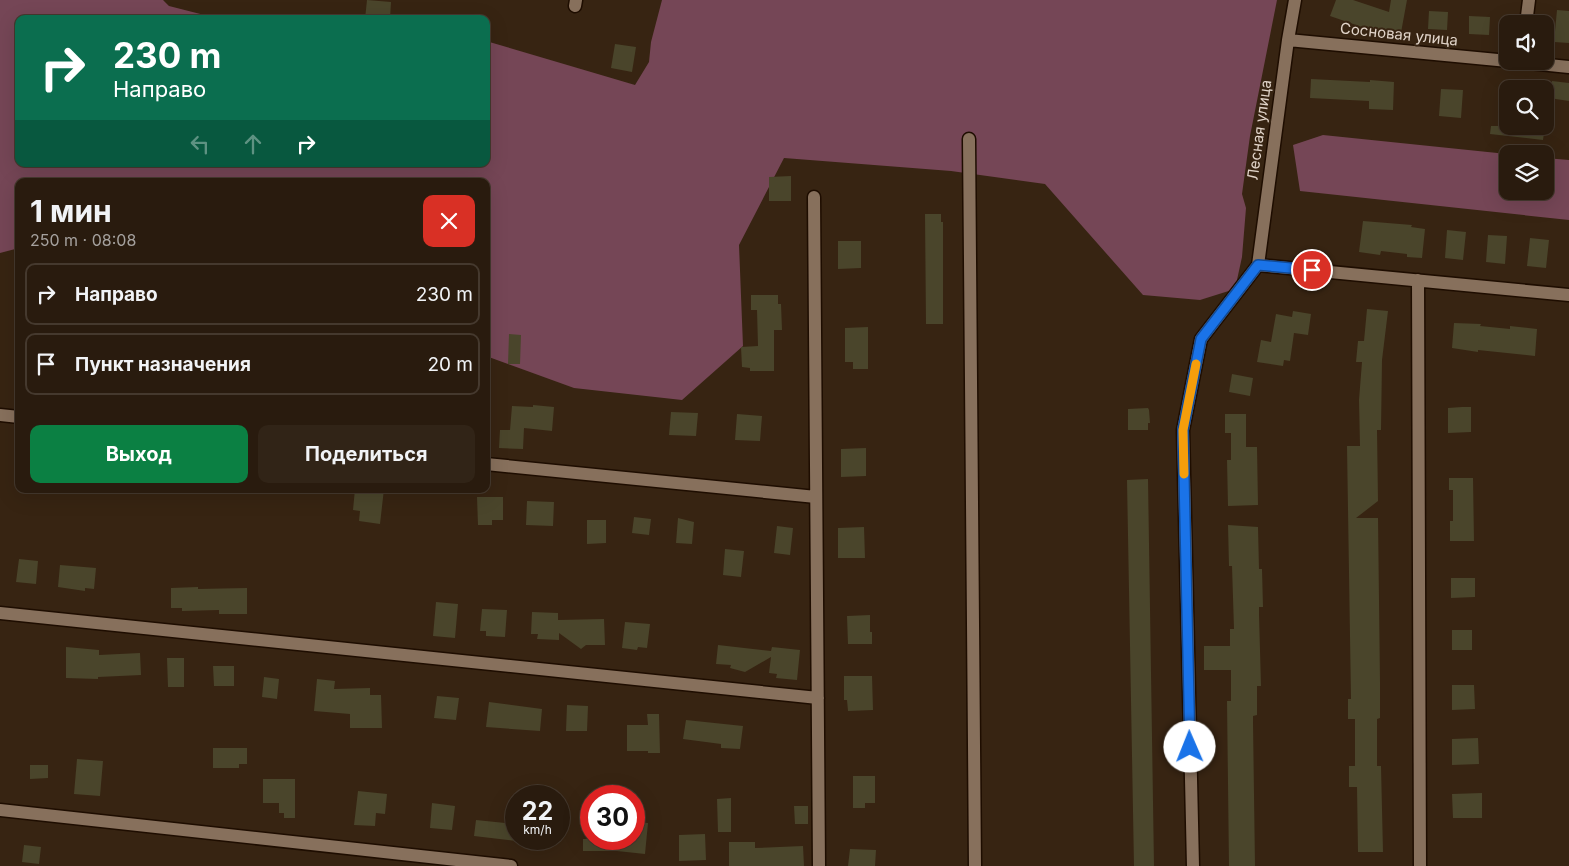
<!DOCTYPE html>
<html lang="ru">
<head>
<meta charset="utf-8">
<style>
	body { margin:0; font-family:Inter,sans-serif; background:#312417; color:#f1f3f6; height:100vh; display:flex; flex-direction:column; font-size:19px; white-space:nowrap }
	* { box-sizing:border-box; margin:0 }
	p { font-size:16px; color:#a5a19e }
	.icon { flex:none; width:28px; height:28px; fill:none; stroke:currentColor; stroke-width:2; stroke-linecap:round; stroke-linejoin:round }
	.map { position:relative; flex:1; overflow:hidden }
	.side { position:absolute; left:15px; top:178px; width:475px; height:315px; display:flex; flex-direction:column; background:#291b0e; border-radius:10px; box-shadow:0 5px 20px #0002,0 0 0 1px #45392e }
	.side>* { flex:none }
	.guide { position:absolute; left:15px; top:15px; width:475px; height:152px; border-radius:10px; box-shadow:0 5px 20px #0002,0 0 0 1px #45392e; background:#0b6e4f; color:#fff; overflow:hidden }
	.fabs { position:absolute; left:1499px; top:15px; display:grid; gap:10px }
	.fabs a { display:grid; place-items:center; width:55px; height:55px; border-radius:10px; background:#291b0e; box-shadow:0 5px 20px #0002,0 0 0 1px #45392e; font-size:25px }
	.speed { position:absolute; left:505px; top:785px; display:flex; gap:10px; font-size:25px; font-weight:700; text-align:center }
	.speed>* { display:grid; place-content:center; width:65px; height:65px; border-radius:50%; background:#291b0e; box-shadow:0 5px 20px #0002,0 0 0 1px #45392e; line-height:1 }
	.speed small { font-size:12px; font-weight:400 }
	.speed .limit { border:8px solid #d22; background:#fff; color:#111 }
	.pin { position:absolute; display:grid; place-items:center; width:42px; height:42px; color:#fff; margin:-21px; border:2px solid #fff; border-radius:50%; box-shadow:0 1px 5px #0007 }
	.me { position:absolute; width:55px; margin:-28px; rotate:359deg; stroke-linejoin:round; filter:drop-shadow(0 0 4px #0008) }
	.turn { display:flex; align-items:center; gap:18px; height:105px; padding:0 15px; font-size:22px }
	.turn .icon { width:65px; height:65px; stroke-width:2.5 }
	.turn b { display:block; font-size:35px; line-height:42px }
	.lanes { display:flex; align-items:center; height:48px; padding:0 15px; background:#0003; justify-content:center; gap:25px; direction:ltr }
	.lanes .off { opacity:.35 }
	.round { display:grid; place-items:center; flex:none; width:52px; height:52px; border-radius:10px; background:#312417 }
	.head { display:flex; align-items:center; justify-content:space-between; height:85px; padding:0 15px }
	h1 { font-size:30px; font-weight:700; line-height:38px }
	.primary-button { display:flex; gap:10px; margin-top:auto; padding:10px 15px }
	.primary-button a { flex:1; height:58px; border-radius:10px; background:#0b8043; color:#fff; font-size:20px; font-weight:700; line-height:58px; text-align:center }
	.primary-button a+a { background:#312417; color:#f1f3f6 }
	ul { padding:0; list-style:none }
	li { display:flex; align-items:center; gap:15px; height:62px; margin:0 10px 8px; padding:0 5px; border:2px solid #45392e; border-radius:10px }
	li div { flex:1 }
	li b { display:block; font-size:19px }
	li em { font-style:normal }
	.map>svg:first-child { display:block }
	.forest { fill:#754656 }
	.building { fill:#4a452b }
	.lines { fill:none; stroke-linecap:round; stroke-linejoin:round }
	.minor-casing { stroke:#1e0d00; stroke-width:15 }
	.minor { stroke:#87705c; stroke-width:12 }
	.route-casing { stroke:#114b97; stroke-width:12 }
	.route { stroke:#1a73e8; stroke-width:9 }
	.slow { stroke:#f59e0b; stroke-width:9 }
	.labels { text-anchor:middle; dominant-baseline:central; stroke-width:4; stroke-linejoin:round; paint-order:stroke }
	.street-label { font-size:15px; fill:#e1d4c9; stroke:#372412 }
</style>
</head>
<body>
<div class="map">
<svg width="1569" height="866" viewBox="0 0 1569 866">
	<rect width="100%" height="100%" fill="#372412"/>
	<path class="forest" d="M0,0H163L169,6L220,19H19V164H486V41L635,85L649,62L651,42L662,0H1277L1250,136L1242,194L1246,208L1242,257L1235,289L1200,300L1143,295L1045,184L951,171L784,158L739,245L743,346L682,400L574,388L486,356V181H19V248L0,253Z
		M1323,135L1507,154L1508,191H1545V158L1569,160V220L1300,191L1293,145Z"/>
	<path class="building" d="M367,0L391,2L390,19H365Z
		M1336,0H1353L1389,12L1391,0H1407L1400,38L1385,35L1330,16Z
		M1557,10L1569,11V43L1554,42Z
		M1429,11L1448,12L1447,30L1428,29Z
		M1469,16L1490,17L1489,35L1469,34Z
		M615,44L636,47L632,72L611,68Z
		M1311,79L1370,82V80L1394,82L1393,110L1369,109V101L1310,98Z
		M1552,81L1569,83V101L1549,98Z
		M1441,89L1463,90L1461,118L1439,116Z
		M1491,126H1545L1543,140L1490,134Z
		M791,176V201H769V177Z
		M925,214H941V222H943V324H926Z
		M1363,221L1412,225L1411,227L1425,229L1422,258L1407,257V254L1381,251L1380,255L1359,252Z
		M1447,230L1466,232L1463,260L1445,258Z
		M1488,235L1507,236L1505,264L1486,262Z
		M1530,238L1549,240L1546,268L1527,266Z
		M838,241H861V268L838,269Z
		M751,295H778V304H781L782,330H774V371H750V368L742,367L741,347L758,346L757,310H751Z
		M1367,309L1388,311L1382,360L1381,430H1377L1378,501L1356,518H1378L1380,682V718L1377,719V766H1381L1383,852H1358L1357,787H1349V766H1355V719H1348V699H1351L1347,446H1360L1359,400L1362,362H1356L1358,341H1364Z
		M1293,311L1311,314L1308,335L1294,333L1290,361L1284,360L1283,366L1257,362L1261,340L1271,342L1276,314L1292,317Z
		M1454,323L1481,324L1480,326L1510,329V326L1537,329L1535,356L1478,350V352L1452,348Z
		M868,327V369H853V362H845V328Z
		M509,334L521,335L520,364H508Z
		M1232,374L1253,378L1250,396L1229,392Z
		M533,405L554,407L552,431L524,428L523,449L499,448L500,430H510L512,406L533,407Z
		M1462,407H1471V432L1448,433V408Z
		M1148,408L1149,410L1150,423H1148V430H1128V409Z
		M671,412L698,413L696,436L669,435Z
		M737,414L762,416L760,441L735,440Z
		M1225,414H1246V447H1257L1258,505L1228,506L1227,460H1231V433H1225Z
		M866,448V476L841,477V449Z
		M1449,478H1473L1474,541H1450V521H1453V490H1449Z
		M1148,479L1154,866H1134L1127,480Z
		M355,489H384L380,524L359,521L360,511L353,510Z
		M477,497H503V520H492V525H478Z
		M527,501L554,502L553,526L526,525Z
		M634,517L651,519L649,535L632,533Z
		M678,518L694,522L692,544L676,543Z
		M587,520H606V543L587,544Z
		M1228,525L1258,527L1259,569H1262L1263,607H1259V614L1261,686H1257V715L1253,716V722L1255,866H1229L1227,701H1231V670H1204V646H1230V629H1234L1232,566H1229Z
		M777,526L793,528L790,555L774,553Z
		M864,527L865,558H838V528Z
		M725,549L744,551L741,577L723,575Z
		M19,559L38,561L36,584L16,582Z
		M60,565L96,568L94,589L85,588V591L58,587Z
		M1451,578H1475V597L1451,598Z
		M198,587V589L247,588V614H219V610L182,611V608H171V588Z
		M436,602L458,604L455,638L433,636Z
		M482,609L507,610L505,637L486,636V631H480Z
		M532,612L558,613V620L604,619L605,645H586L581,649L559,633V640L537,639L538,634H531Z
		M870,615V632H872V644H848L847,616Z
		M625,622L650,624L647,648L638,647L637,650L622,648Z
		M1452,630H1472V650H1452Z
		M718,645L771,651L772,647L800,650L797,680L776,678L777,674L769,673L771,657L745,672L730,668L731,665L716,664Z
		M66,647L99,650V655L140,653L141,675L98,677V679L66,678Z
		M167,658H184V687H168Z
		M213,666H234V686H214Z
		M844,676H872L873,710L848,711L847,700H844Z
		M264,677L279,679L277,699L262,697Z
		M317,679L335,681L334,689L370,688V695H381L382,728H350V714L314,711Z
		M1452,685H1474L1475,709L1452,710Z
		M437,696L459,698L456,720L434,718Z
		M489,702L542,709L540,731L486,727Z
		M567,705L588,706L587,731H566Z
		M647,714H659L660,753H648V751H627V725H648Z
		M686,720L743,726L740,749L721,748V744L683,739Z
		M1478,738L1479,764L1452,765V739Z
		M213,748H247V764H239V768H213Z
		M77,759L103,761L100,796L74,794Z
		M30,765H48V778L30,779Z
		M853,776H875V803H865V808H853Z
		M263,779H295V818H284V813H279V803H263Z
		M358,791L387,794L385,814L376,813L375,826L354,825Z
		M1482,793V818H1453L1452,794Z
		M731,798V832H718L717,799Z
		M432,803L455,806L452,830L430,828Z
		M794,806H808V824H795Z
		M476,820L516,824V841L474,836Z
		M634,822L648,823L645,854L617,851H583V839H634Z
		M705,834L706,860L679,861V835Z
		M729,842H755V848L803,846L804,866H729Z
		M24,845L41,847L39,864L22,862Z
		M850,849L876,850L875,866H848Z"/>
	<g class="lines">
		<defs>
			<path id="minor" d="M575,6L576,0
				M1526,24L1529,0
				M1288,40L1508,61
				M1509,61L1569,67
				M969,139L975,866
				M814,197L819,866
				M1258,265L1569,295
				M1418,280L1420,866
				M0,415L19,417
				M486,464L816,497
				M0,613L818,698
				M0,810L511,866
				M1193,866L1183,430L1201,339L1258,265L1288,40L1295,0"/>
		</defs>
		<use href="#minor" class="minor-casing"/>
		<use href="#minor" class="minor"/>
	</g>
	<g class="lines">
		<defs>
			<path id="route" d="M1190,747L1183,430L1201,339L1258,265L1312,270"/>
		</defs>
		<use href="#route" class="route-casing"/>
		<use href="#route" class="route"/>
		<path class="slow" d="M1184,474L1183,430L1196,364"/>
	</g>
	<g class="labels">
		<g class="street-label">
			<text transform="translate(1399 34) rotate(6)">Сосновая улица</text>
			<text transform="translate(1259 130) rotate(-82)">Лесная улица</text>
		</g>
	</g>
</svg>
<div class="fabs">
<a><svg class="icon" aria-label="sound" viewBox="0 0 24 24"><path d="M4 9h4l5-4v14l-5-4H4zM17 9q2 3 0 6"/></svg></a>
<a><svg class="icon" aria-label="search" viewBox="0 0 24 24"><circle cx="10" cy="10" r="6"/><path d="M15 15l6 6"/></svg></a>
<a><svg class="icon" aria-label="layers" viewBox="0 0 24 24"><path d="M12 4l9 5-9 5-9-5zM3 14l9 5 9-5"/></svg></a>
</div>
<div class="speed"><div>22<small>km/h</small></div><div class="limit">30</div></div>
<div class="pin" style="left:1312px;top:270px;background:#d93025"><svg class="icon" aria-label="arrive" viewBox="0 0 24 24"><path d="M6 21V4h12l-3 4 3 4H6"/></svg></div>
<svg class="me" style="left:1190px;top:747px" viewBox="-20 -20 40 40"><circle r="19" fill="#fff"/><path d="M0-13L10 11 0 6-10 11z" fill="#1a73e8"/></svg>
<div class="guide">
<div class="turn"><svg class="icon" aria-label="right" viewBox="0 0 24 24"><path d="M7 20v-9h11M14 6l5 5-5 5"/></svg><div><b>230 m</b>Направо</div></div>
<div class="lanes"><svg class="icon off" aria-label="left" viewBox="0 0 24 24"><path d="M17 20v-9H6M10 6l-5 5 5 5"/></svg><svg class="icon off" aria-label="ahead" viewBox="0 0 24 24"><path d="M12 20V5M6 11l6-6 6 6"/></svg><svg class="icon" aria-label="right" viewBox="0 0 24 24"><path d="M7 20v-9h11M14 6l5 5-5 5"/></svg></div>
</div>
<section class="side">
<div class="head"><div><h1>1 мин</h1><p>250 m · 08:08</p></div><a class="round" style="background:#d93025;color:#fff"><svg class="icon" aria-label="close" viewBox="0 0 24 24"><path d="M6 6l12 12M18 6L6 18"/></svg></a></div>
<ul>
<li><svg class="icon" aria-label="right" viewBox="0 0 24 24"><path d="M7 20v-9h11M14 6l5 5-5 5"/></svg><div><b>Направо</b></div><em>230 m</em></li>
<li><svg class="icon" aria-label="arrive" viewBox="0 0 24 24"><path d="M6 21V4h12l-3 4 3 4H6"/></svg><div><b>Пункт назначения</b></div><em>20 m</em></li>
</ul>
<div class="primary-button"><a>Выход</a><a>Поделиться</a></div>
</section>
</div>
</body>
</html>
